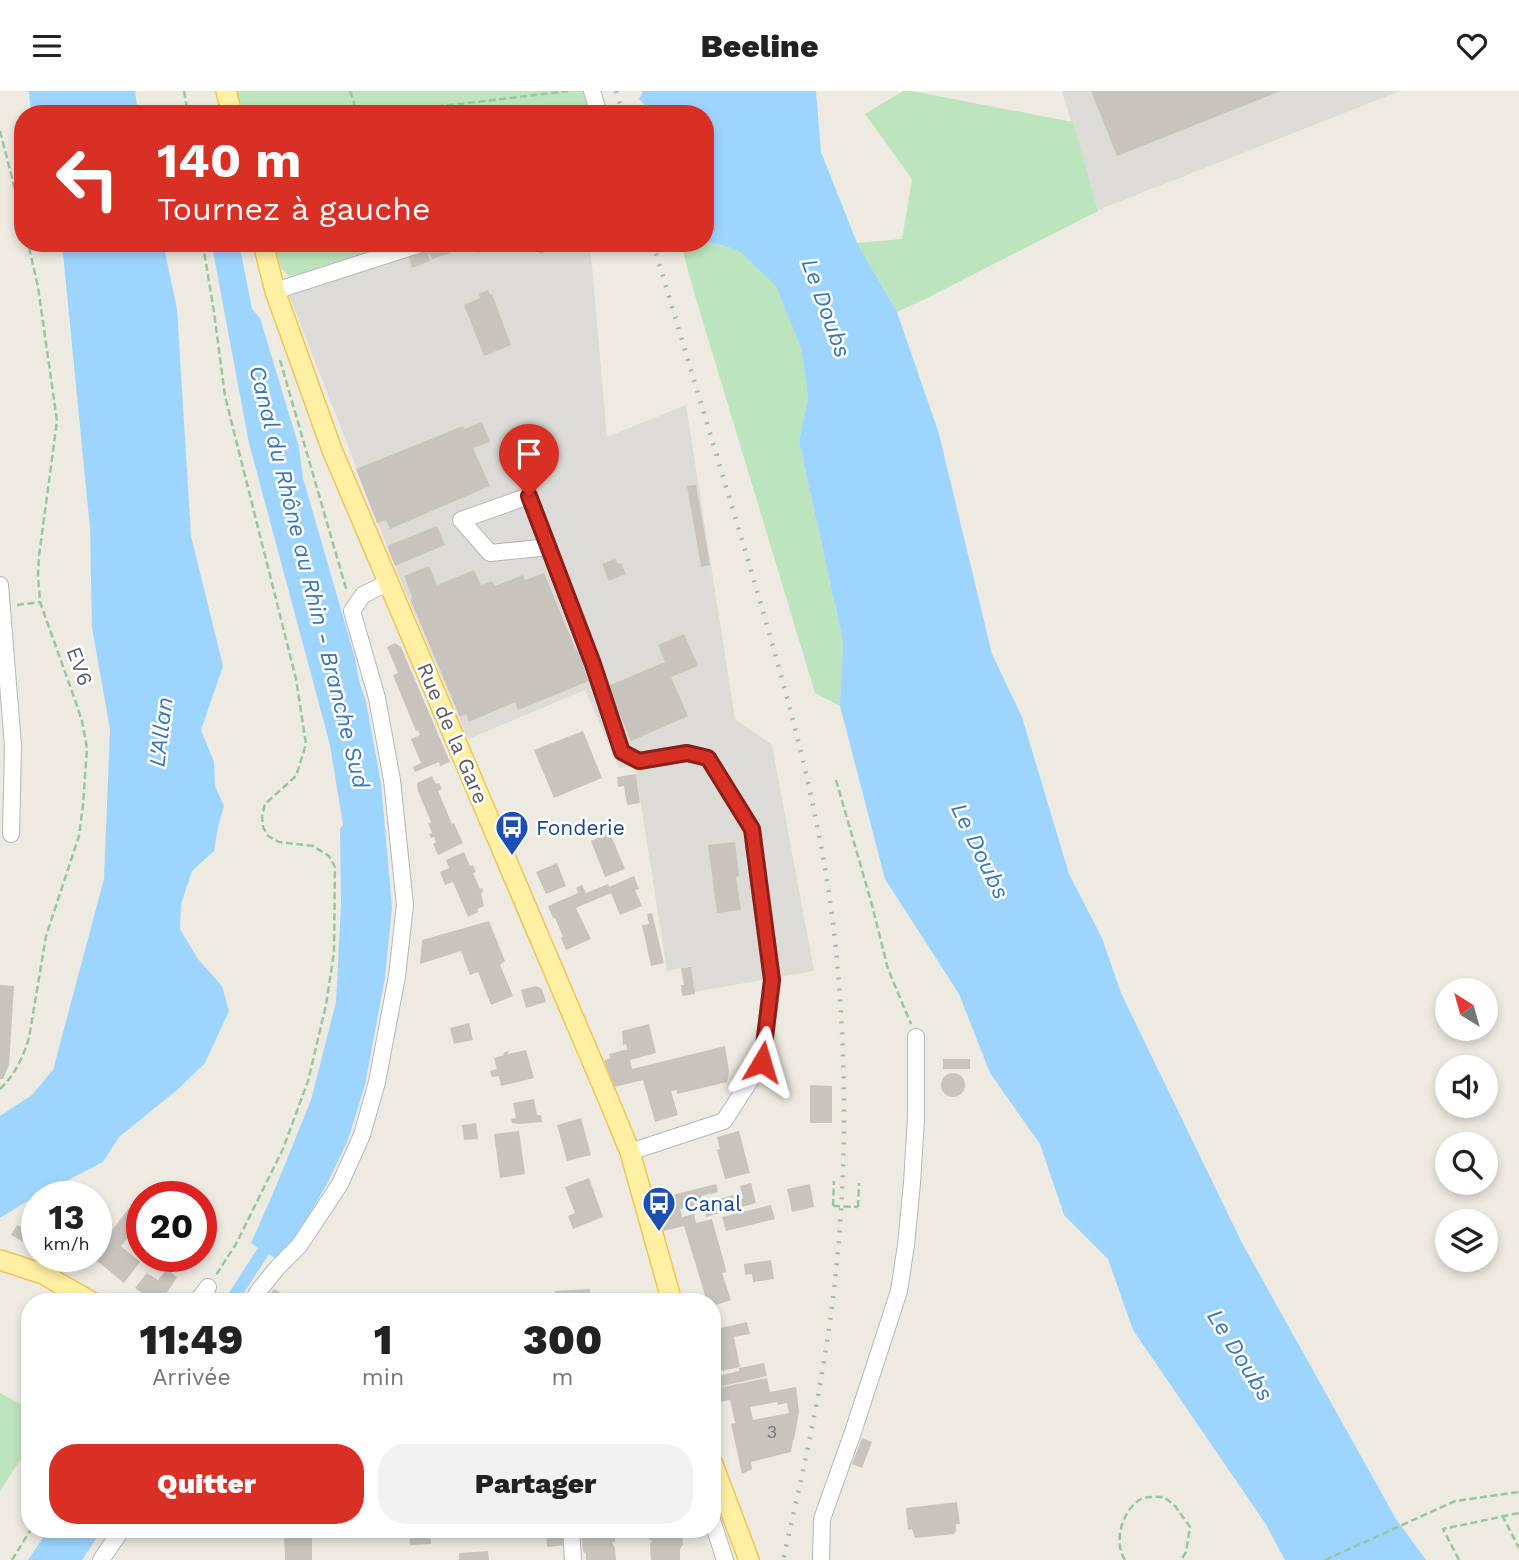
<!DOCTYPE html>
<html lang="fr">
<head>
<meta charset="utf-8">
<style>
	body { margin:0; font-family:"Work Sans",sans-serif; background:#f2f2f2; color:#222; height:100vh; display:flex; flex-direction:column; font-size:26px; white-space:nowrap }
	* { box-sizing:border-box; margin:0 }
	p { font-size:23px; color:#767676 }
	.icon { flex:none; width:38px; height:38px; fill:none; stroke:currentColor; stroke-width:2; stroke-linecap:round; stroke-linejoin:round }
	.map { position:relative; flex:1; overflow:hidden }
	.side { position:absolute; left:21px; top:1202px; width:700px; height:245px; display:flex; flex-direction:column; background:#fff; border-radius:28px; box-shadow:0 4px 10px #0003 }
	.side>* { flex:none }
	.hud { position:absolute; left:14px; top:14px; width:700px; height:147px; border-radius:28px; box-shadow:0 4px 10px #0003; background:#d93025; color:#fff; overflow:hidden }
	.needle { width:46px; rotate:323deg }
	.fabs { position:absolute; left:1435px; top:887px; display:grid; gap:14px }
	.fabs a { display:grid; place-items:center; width:63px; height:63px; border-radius:50%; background:#fff; box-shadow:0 4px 10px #0003; font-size:35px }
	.speed { position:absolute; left:21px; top:1090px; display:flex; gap:14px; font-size:35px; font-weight:700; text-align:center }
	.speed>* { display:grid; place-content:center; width:91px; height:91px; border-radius:50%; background:#fff; box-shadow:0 4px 10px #0003; line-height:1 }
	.speed small { font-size:18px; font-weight:400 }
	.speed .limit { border:10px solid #d22; background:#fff; color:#111 }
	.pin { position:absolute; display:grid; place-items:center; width:60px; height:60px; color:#fff; margin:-72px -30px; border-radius:50% 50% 50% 0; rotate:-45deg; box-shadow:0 0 7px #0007 }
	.pin .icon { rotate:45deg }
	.me { position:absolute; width:77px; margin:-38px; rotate:7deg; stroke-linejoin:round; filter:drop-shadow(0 0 5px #0008) }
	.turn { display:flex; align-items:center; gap:24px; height:147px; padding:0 28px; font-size:32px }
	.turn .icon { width:91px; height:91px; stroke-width:2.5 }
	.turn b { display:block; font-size:49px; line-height:60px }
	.eta { display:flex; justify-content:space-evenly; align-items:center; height:119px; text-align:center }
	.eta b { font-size:42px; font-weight:800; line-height:49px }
	.action { display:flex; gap:14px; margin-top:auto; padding:14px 28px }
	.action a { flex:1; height:80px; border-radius:28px; background:#d93025; color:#fff; font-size:28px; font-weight:800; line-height:80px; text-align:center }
	.action a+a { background:#f2f2f2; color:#222 }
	header { display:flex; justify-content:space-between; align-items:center; height:91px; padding:0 28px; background:#fff; font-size:32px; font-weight:800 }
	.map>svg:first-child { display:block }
	.industrial { fill:#dddbd5 }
	.green { fill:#bde5bd }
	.water { fill:#9ed5ff }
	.building { fill:#c7c4be; fill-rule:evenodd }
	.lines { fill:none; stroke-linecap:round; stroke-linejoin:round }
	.minor-casing { stroke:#b4b7bc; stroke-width:18 }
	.major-casing { stroke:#f1c555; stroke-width:22 }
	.path { stroke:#96c6a3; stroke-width:2.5; stroke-dasharray:7 3.5; stroke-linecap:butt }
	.minor { stroke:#fff; stroke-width:16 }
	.major { stroke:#fff0a3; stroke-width:19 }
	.rail { stroke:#b2b3b3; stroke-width:4.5; stroke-dasharray:2 9; stroke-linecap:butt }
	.path-bridge { stroke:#96c6a3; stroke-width:2.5; stroke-dasharray:7 3.5; stroke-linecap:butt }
	.route-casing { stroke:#8d1f18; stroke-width:18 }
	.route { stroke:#d93025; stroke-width:12 }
	.labels { text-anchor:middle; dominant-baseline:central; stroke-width:5; stroke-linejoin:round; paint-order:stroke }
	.number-label { font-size:18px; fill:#747779 }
	.street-label { font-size:21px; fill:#595d62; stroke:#fff }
	.transit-label { font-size:21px; fill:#164399; stroke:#fff; text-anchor:start }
	.water-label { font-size:23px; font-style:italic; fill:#3c75b0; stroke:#fff }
</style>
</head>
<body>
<header><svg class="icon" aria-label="menu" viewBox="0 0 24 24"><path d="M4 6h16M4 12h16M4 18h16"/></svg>Beeline<svg class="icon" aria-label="heart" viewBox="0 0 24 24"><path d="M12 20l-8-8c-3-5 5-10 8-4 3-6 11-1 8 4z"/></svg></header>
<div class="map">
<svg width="1519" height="1469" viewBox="0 0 1519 1469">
	<rect width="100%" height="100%" fill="#edeae1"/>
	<path class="industrial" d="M1062,0H1400L1098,119Z
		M445,152H590L607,346L686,314L735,628L772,654L814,880L694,901L690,875L667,880L635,675L619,677L585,599L468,648L400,488L288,201Z"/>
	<path class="green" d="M236,0H589L596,23H242Z
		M903,0H911L1073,31L1098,120L925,208L897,221L857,152L902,148L912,88L865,23Z
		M705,150L738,159L777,195L801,257L808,307L799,350L843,551L840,615L815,602L693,198L681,152H705Z
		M274,152H401L292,188L281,177Z
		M0,1302L30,1318V1354L0,1400Z"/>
	<path class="water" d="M29,0H135L138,23H31Z
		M643,0H816L821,61L857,152L897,221L939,343L992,563L1022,626L1069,783L1102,847L1121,902L1242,1152L1396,1428L1426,1469H1285L1265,1432L1133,1239L1108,1168L1064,1124L1040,1053L990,982L959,903L885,788L840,615L843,551L799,350L808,307L801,257L776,195L738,159L705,150V23H653L639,8Z
		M62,152H163L177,218L191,445L223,575L201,639L214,671L215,695L224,715L218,736L214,760L192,780L181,813L180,838L198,868L222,895L229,920L205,972L177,999L119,1046L103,1071L24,1112L0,1127V1025L32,1004L53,979L104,788L110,638L92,537L90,437Z
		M214,152H239L252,218L260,227L299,356L303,387L355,567L359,590L366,611L381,692L392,816L385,887L365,994L348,1049L327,1093L294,1150L276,1168L269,1163L238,1211H223L258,1157L251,1152L277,1093L311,1009L336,911L341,814L340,738L343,734L330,654L249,352L212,155Z
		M49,1438H102V1439L82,1469H28Z"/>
	<path class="building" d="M1091,0H1281L1117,65Z
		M446,152L450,162L432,168L430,163L428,164L430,170L412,177L408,164Z
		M475,152H508L509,153L478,162Z
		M536,152H561L562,156L540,163Z
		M488,199L490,204L492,203L511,254L484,265L464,214L480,207L479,203Z
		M482,331L490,351L473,357L490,395L390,438L386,429L377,432L356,378L463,335L464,338Z
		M696,394L710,474L701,476L687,395Z
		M437,435L445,454L395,475L387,455Z
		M615,468L618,473L621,472L626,483L609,490L602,473Z
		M429,475L437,494L474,479L481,494L492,490L495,495L523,484L525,489L544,482L576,559L581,558L584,572H582L589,590L518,619L515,611L469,631L466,623L460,626L411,510L412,505L404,485Z
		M684,543L698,575L671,586L688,625L631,650L608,595L665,571L658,554Z
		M395,552L401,556L450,671L440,675L439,671L415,681L413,676L421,672L411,648L420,644L418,639L416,640L393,584L398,582L387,556Z
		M583,640L602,687L554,707L534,659Z
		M636,683L640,712L627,714L624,695L618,696L617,686Z
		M432,685L436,693L439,692L442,698L438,700L452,733L454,732L463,752L438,764L433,753L436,751L434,746L431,747L429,743L432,742L428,732L431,731L418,700L417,692Z
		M610,742L625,778L605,786L591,750Z
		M735,751L739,785L736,786L741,819L717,822L708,754Z
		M464,761L470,775L473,774L476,781L473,782L480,798L482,797L483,801L481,802L484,815L477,818L478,821L468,826L453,791L445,794L440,781L449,777L446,769Z
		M557,772L566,795L546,803L536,781Z
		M634,785L639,798L635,799L642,815L620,824L611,802L576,817L591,848L566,859L561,847L563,846L555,827H553L548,815L578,802L576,797L582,794L586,802L608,793L609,796Z
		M652,822L664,872L651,875L642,834L649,833L647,823Z
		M489,830L505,870L500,874L513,905L491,914L478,881L470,884L461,860L420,873L422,849Z
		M691,876L695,903L682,905L681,894H684L681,877Z
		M0,894L14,895L9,974L3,988H0Z
		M536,895L542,898L546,911L526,917L521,899Z
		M469,932L473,949L454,953L450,937Z
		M649,933L656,962L630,969L632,978L725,955L729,980L727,991L677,1003V999L671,1000L678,1024L655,1031L643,989L615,996L604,970L610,967L609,963L621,960L620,959H627L626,953L623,954L622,940Z
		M526,959L534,987L501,995L499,985L492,986L490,980L497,978L494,967L504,964L503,962L508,960V963Z
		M943,968H970V978H943Z
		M941 994a12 12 0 1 1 24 0a12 12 0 1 1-24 0Z
		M810,994L832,995V1032H810Z
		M534,1008L537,1024H541L542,1031L519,1033L512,1032L511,1028L516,1027L513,1012Z
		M581,1027L591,1064L567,1070L557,1034Z
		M476,1032L478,1048L464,1049L462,1034Z
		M519,1040L525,1083L500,1087L494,1043Z
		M739,1040L750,1082L725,1088L717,1059L720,1058L717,1046Z
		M589,1087L603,1126L573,1138L568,1125L575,1122L565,1096Z
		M751,1092L756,1112L706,1126L703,1113L733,1104L734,1109L743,1107L740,1095Z
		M716,1093L718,1101L701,1105L703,1113L680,1118L682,1126L694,1123L696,1132L712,1128L725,1175L726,1181L722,1182L731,1209L716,1214L718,1218L712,1219V1211H707L684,1135L664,1140L658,1116L663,1114L661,1107Z
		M810,1093L814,1116L792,1121L787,1098Z
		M771,1114L775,1128L726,1140L722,1126Z
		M129,1117L142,1127V1130L121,1155L140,1171L124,1192L92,1166H96V1160Z
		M17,1134L30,1141L24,1151L11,1144Z
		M771,1169L774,1188L753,1191L752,1183L745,1184L744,1173Z
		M167,1178L177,1186L161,1211H154L135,1197L147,1182L158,1189Z
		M274,1198L289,1207L286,1211H265Z
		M590,1198L591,1211H556L555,1200Z
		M747,1231L750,1243L734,1246L740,1276L712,1282V1239Z
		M764,1272L767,1285L718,1296L717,1285L739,1280V1277Z
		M767,1287L770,1301L796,1296L799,1320L794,1349H793L791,1361L751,1371L752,1378L742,1383L731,1333L735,1332L730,1309L715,1312L713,1298ZM777,1311L778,1314L787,1312L789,1322L753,1329L750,1316Z
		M862,1347L872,1351L862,1377L852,1373Z
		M957,1411L960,1433H956V1440L954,1443L915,1447L912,1438L908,1439L906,1417Z
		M284,1438H312V1469H285Z
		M409,1438H430L431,1453L410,1454Z
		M546,1438H566L567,1454L547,1456Z
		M584,1438H614L615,1451H612L615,1457L616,1469H586V1463L583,1460L582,1447H585Z
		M649,1438H679V1441H682L683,1454L680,1457V1469H651L650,1454L652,1449H649Z
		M488,1460L489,1469H459V1462Z"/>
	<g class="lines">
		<defs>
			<path id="minor" d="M592,0L599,23
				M275,200L424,152
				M549,456L490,462L461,429L529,405L593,573L622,661L639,670L687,662L708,667L752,738L772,889L762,971L724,1030L630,1061
				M0,494L13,655L11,743
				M197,1211L208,1196
				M252,1211L260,1198L278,1176L299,1155L340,1093L362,1044L377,991L397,885L405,814L392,689L377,607L352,520L363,504L389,491
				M712,1429L725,1469
				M571,1438L573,1469
				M101,1469L122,1438
				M821,1469L822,1428L853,1341L899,1200L906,1154L912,1092L916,1027V946"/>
			<path id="major" d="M226,0L232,23
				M263,152L275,200L332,359L612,1017L630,1061L672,1211
				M0,1169L43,1183L92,1211
				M712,1371L749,1469"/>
		</defs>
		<use href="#minor" class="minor-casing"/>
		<use href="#major" class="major-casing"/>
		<path class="path" d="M184,0L188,23
			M350,0L354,11V23
			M417,23L434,16L568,0
			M0,40L23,130
			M204,152V160L214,221L225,305L296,588L306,653L296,685L265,713L262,725L263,736L268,745L279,751L313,755L329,765L335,776L334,861L326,914L308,990L283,1058L236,1153L216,1184
			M280,269L347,501
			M17,514L40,511
			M836,689L872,814L888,878L911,933
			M0,998C15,984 23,966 29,947L46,845L79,745L83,714L87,657L82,630L75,609L40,511L38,484L39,465L57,330L38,196L28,152
			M833,1115L834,1090
			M858,1116L859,1092
			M1502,1424L1519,1457
			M12,1469L31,1438
			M1125,1469C1113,1451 1122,1419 1141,1408C1147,1405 1158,1406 1164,1406L1175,1415L1190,1436L1186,1461L1181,1469
			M1325,1469L1455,1410L1519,1401
			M1459,1469L1443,1438L1519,1422"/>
		<use href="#minor" class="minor"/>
		<use href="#major" class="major"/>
		<path class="rail" d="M616,0L623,23
			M653,152C685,260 718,368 750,476C787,602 823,728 836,859C848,982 847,1108 830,1230C819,1311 801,1390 783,1469"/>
		<path class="path-bridge" d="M833,1115L858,1116"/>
	</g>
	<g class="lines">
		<defs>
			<path id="route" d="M529,405L593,573L622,661L639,670L687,662L708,667L752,738L772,889L762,971"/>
		</defs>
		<use href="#route" class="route-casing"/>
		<use href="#route" class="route"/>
	</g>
	<defs>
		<symbol id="bus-pin" viewBox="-11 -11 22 30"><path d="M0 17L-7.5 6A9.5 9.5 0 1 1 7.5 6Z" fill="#1a4fb4" stroke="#fff"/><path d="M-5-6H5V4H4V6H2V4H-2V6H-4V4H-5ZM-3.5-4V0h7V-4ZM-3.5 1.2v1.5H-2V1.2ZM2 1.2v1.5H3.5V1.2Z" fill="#fff"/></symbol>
	</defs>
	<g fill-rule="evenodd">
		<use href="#bus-pin" x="493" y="717" width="38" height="52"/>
		<use href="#bus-pin" x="640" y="1093" width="38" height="52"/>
	</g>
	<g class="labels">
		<g class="number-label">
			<text x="772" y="1340">3</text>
		</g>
		<g class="street-label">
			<text transform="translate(80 575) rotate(70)">EV6</text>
			<text transform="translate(453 642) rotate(67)">Rue de la Gare</text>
		</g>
		<g class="transit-label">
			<text x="536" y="736">Fonderie</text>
			<text x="684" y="1112">Canal</text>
		</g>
		<g class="water-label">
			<text transform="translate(826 217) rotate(70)">Le Doubs</text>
			<text transform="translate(309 486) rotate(76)">Canal du Rhône au Rhin - Branche Sud</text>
			<text transform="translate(161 641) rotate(-83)">L'Allan</text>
			<text transform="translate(980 760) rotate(64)">Le Doubs</text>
			<text transform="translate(1240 1264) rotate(58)">Le Doubs</text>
		</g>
	</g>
</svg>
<div class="fabs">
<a><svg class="needle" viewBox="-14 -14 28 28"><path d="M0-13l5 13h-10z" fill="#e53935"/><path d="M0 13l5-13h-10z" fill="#767676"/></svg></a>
<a><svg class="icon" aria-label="sound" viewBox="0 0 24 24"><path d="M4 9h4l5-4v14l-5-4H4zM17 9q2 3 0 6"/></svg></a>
<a><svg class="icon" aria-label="search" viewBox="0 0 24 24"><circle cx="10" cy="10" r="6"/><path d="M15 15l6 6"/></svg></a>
<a><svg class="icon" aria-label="layers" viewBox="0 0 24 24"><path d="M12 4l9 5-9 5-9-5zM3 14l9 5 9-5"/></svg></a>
</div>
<div class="speed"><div>13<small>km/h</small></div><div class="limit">20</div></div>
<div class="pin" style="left:529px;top:405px;background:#d93025"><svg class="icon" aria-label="arrive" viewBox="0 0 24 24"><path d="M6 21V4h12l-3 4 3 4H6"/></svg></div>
<svg class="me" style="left:762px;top:971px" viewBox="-20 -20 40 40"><path d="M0-17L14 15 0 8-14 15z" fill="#d93025" stroke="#fff" stroke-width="4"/></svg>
<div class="hud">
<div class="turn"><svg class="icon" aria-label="left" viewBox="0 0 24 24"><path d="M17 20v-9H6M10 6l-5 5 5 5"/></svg><div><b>140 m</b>Tournez à gauche</div></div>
</div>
<section class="side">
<div class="eta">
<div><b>11:49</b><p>Arrivée</p></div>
<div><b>1</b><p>min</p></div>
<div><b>300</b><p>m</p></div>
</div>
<div class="action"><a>Quitter</a><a>Partager</a></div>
</section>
</div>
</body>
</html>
